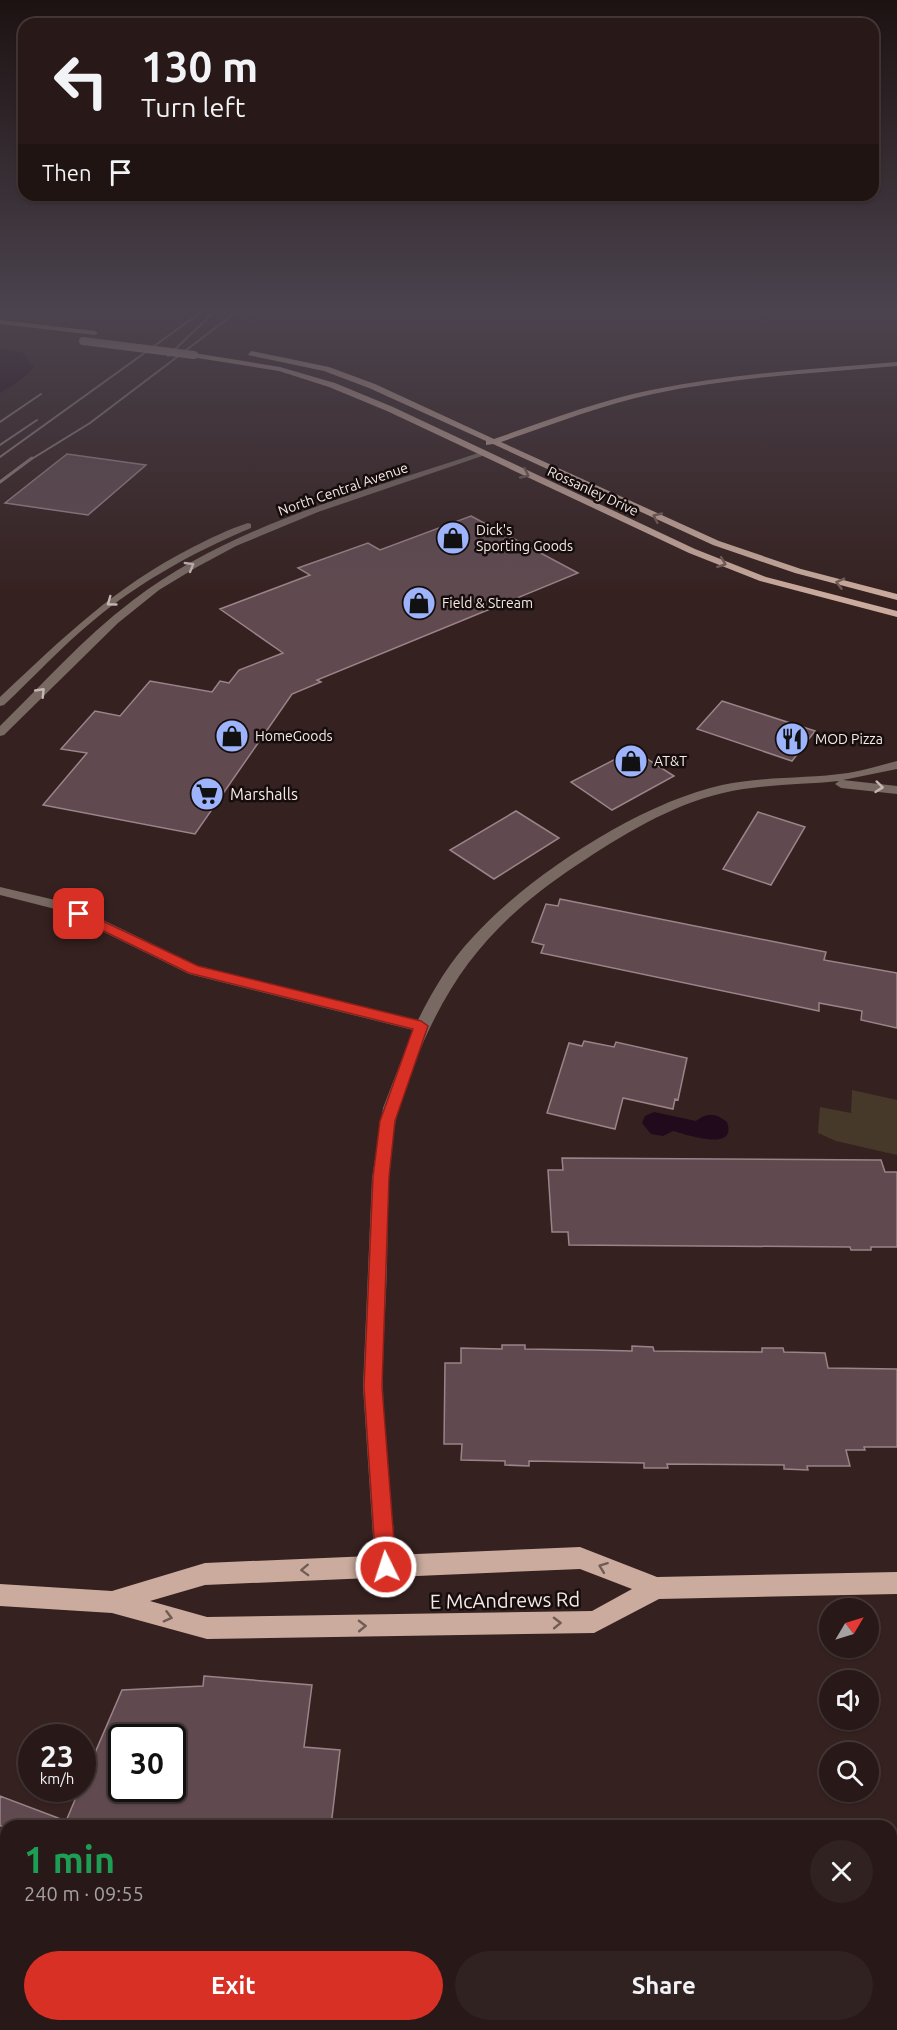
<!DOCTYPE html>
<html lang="en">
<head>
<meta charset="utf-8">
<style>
	body { margin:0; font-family:Ubuntu,sans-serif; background:#302221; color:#f1f3f6; height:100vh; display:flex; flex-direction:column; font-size:22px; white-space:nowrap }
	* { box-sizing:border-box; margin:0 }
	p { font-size:20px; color:#a5a0a2 }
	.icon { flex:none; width:33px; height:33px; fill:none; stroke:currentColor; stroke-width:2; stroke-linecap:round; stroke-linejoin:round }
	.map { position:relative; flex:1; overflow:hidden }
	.drawer { position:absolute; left:0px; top:1820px; width:897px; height:212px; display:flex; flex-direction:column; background:#281918; border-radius:18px 18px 0 0; box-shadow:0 2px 4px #0004,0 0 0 2px #443837 }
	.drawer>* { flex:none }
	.top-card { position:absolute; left:18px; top:18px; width:861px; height:183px; border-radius:18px; box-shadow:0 2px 4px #0004,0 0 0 2px #443837; background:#281918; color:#f1f3f6; overflow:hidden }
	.needle { width:39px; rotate:52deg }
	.tools { position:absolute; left:819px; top:1598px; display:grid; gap:12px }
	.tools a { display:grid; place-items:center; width:60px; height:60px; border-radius:50%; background:#281918; box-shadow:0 2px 4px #0004,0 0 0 2px #443837; font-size:30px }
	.speed { position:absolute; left:18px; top:1724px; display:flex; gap:12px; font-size:30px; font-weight:700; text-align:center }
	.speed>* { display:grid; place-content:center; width:78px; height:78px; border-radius:50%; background:#281918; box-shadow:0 2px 4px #0004,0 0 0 2px #443837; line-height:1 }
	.speed small { font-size:15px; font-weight:400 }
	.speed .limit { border:3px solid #111; border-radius:9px; background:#fff; color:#111 }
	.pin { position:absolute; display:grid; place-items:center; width:51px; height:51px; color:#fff; margin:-26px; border-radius:12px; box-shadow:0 3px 9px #0006 }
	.me { position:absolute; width:66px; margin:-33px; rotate:356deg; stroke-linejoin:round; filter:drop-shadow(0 0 4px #0008) }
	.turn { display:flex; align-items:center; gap:21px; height:126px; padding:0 24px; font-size:27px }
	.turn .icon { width:78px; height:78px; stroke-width:2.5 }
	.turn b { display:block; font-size:42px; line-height:51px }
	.then { display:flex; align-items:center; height:57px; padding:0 24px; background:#0003; gap:12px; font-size:22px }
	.round { display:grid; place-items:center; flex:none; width:63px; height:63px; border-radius:32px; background:#302221 }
	.summary { display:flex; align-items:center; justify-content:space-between; height:102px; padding:0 24px }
	h1 { font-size:36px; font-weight:700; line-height:45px; color:#1e9e55 }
	.cta { display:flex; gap:12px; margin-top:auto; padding:12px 24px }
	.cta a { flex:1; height:69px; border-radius:36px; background:#d93025; color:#fff; font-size:24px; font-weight:700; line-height:69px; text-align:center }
	.cta a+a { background:#302221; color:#f1f3f6 }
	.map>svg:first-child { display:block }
	.green { fill:#46392a }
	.water { fill:#210a1b }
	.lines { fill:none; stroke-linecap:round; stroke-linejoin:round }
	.stream { stroke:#210a1b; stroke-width:4 }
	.building { fill:#604a50; stroke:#9b8389; stroke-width:1.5; fill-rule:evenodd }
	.minor { fill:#786962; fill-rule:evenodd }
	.major { fill:#caab9d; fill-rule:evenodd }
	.rail-far1 { stroke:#948281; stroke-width:2 }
	.rail { stroke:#948281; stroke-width:3 }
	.major-bridge { stroke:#caab9d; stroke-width:8 }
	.oneway { stroke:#705c55 }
	.oneway2 { stroke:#c4b6b2 }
	.route { fill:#d93025; stroke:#8d1f18; stroke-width:1.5 }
	.labels { text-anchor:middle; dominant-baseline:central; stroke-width:5; stroke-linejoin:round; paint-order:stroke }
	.far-street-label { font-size:14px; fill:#f7e9e8; stroke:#160d0d }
	.far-poi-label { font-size:14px; fill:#f7e9e8; stroke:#160d0d; text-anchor:start }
	.poi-label { font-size:16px; fill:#f7e9e8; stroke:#160d0d; text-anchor:start }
	.near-street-label { font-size:20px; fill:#f7e9e8; stroke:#160d0d }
</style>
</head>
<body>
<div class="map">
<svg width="897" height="2030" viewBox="0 0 897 2030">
	<rect width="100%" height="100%" fill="#352120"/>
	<path class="green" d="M852,1090L897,1100V1155L836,1141L818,1133L820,1107L851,1113Z"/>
	<path class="water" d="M0,349L22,352L34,367L22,379L0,393Z
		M654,1112L696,1121C707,1112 716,1113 727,1122C738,1153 685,1134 673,1131L663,1136L651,1134L642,1123L645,1116Z"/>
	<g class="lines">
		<path class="stream" d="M892,313L897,314"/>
	</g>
	<path class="building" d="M67,454L146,465L88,515L5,503Z
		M471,516L578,573L317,680L321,682L292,694L195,834L43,805L87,753L61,749L95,711L120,716L150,681L212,692L220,681L229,683L239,670L283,653L220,609L310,575L298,568L368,543L380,550Z
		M722,701L815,731L792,761L697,729Z
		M633,750L674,776L612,810L571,782Z
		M516,811L559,838L494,879L450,850Z
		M758,812L805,827L771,885L723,869Z
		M560,899L826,952L824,960L897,973V1028L861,1020L862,1011L819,1003V1011L541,953L544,945L532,942L546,904L558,906Z
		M584,1041L614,1047L616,1042L687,1058L678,1100L675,1099L673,1109L623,1098L615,1129L547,1113L569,1043L582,1046Z
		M562,1158L881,1160L885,1172H897V1247H871V1250H851L850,1247L569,1245L568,1232H552L548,1170H563Z
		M502,1345H525V1349L592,1350L632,1351V1346L653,1347L654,1351L762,1352V1348H783L784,1352L825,1353L828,1368L897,1369V1447H864L865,1450H846L850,1466H807L808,1470L784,1469V1465L667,1464L668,1468H644V1463L529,1461V1466L505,1465V1461L461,1460L462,1444H444L445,1363H461V1348L502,1349Z
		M204,1676L312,1685L304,1747L340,1750L331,1826L264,1820L263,1825L0,1826V1796L66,1821L80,1788H82V1783L122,1690L203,1686ZM122,1737H172V1788H122Z"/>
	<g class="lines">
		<path class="minor" d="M481,452L488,454L318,512L236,546L197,567L159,590L118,623L4,735L0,736V726C43,684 83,638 132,601C233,524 362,492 481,452Z
			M248,523L251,524V528C194,552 141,581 94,620C62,646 34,677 4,705L0,706V697C63,638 114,587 193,547C211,538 229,529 248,523Z
			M897,761V769L843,780L897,786V794L841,788L835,784L839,781C801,785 761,784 723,793C671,805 622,835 577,865C499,917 454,967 418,1055C409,1077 399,1101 395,1125C387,1172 388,1220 387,1267C386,1307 382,1348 383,1388C384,1448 392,1507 397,1567L394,1575L386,1578L378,1575L375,1567L363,1387L372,1178L383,1108L413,1030L189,974L59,910L0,895V887L68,903L198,966L418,1020C433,990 450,961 473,937C529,875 640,803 722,785C764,776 806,779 848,773C865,770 881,765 897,761Z"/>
		<path class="major" d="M0,320L95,331L98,333L95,335L0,324Z
			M251,351L329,367L375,384L494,439C546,421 598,401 651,390C732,373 815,369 897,362V366C815,373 733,377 653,394C601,405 551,425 501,442L719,541L801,569L897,594V600L795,573L713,545L493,444L486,445V441L369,388L324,371L248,355Z
			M194,353L280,367L335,383L393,407L695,549L766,577L897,611V617L760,581L689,553L387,411L329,387L279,371L191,357Z
			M580,1547L657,1577L897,1572V1594L659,1599L594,1633L207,1639L112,1613L0,1606V1584L112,1591L205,1563ZM580,1569L632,1589L592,1611L207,1617L150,1601L205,1585Z"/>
		<path class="rail-far1" d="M168,356L213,313
			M0,422L41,394
			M0,445L37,420
			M0,457L200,313
			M30,460L90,423L235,313"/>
		<path class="rail" d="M0,482L32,458"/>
		<path class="major-bridge" d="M83,341L194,355"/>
	</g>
	<defs><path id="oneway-chevron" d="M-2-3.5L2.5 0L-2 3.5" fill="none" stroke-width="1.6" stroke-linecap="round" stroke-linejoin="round" transform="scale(1.5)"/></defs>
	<g class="oneway">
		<use href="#oneway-chevron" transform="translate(525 474) rotate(25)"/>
		<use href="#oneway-chevron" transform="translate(657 517) rotate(-155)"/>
		<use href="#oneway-chevron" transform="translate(722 563) rotate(21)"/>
		<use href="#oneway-chevron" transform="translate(840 583) rotate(-165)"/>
		<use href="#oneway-chevron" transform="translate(603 1567) rotate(-159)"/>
		<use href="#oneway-chevron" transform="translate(305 1570) rotate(178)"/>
		<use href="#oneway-chevron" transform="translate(168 1617) rotate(15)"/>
		<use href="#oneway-chevron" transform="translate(557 1623) rotate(-1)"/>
		<use href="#oneway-chevron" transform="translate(362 1626) rotate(-1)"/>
	</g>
	<g class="oneway2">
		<use href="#oneway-chevron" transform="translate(190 566) rotate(-30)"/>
		<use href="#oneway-chevron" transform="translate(111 602) rotate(144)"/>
		<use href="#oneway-chevron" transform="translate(41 692) rotate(-46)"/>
		<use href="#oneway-chevron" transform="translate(879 787) rotate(6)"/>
	</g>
	<linearGradient id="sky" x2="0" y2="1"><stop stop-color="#1d1212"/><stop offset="0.52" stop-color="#4b434e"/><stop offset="1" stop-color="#4b434e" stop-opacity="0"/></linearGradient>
	<rect width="897" height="597" fill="url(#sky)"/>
	<path class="route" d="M79,910L198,966L421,1021L428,1026L395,1121L389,1177L382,1387L396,1567L393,1574L386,1577L379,1574L376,1567L364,1387L373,1177L380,1121L413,1029L189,973L75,917L73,914Z"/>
	<defs>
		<symbol id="shop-disc" viewBox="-11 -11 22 22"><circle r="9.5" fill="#9db4fd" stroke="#160d0d"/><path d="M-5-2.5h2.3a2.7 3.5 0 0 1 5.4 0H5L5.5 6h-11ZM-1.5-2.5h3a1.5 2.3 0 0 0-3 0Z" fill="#111"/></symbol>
		<symbol id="restaurant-disc" viewBox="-11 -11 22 22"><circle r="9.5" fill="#9db4fd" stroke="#160d0d"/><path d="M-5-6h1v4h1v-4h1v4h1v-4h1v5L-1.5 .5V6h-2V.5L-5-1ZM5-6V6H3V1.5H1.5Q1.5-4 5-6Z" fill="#111"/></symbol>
		<symbol id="supermarket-disc" viewBox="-11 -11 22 22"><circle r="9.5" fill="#9db4fd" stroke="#160d0d"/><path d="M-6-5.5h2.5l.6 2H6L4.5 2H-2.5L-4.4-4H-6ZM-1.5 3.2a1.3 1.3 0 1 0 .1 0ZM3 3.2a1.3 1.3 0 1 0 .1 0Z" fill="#111"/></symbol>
	</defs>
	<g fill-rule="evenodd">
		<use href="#shop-disc" x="434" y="519" width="38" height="38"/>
		<use href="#shop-disc" x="400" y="584" width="38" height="38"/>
		<use href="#shop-disc" x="213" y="717" width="38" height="38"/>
		<use href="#restaurant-disc" x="773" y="720" width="38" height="38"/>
		<use href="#shop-disc" x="612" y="742" width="38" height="38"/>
		<use href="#supermarket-disc" x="188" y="775" width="38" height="38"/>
	</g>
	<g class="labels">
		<g class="far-street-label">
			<text transform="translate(343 489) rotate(-19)">North Central Avenue</text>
			<text transform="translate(593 491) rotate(25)">Rossanley Drive</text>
		</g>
		<g class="far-poi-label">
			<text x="476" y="530">Dick's<tspan x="476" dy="16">Sporting Goods</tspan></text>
			<text x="442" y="603">Field &amp; Stream</text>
			<text x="255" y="736">HomeGoods</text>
			<text x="815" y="739">MOD Pizza</text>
			<text x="654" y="761">AT&amp;T</text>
		</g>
		<g class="poi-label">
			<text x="230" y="794">Marshalls</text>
		</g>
		<g class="near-street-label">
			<text transform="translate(505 1600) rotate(-1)">E McAndrews Rd</text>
		</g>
	</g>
</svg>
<div class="tools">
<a><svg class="needle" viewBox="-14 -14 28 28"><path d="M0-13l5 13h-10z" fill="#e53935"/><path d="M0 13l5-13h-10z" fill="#a5a0a2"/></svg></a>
<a><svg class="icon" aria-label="sound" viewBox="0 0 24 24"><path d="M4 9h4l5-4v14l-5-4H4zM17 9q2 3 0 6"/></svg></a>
<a><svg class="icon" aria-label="search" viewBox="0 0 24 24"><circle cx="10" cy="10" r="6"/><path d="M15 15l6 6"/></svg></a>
</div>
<div class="speed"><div>23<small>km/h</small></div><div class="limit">30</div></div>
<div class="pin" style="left:79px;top:914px;background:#d93025"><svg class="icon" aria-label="arrive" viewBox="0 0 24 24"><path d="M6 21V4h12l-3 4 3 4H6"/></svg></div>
<svg class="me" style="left:386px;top:1567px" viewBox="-20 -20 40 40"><circle r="17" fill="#d93025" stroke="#fff" stroke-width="3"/><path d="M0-11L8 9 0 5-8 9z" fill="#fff"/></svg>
<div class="top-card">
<div class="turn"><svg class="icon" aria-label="left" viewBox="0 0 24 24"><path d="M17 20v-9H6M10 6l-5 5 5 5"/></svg><div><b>130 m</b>Turn left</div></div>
<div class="then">Then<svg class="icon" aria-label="arrive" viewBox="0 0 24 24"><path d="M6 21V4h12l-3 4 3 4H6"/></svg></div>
</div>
<section class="drawer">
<div class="summary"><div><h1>1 min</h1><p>240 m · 09:55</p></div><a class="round"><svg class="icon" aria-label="close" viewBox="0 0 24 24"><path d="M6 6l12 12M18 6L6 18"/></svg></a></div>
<div class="cta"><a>Exit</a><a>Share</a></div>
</section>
</div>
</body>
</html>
